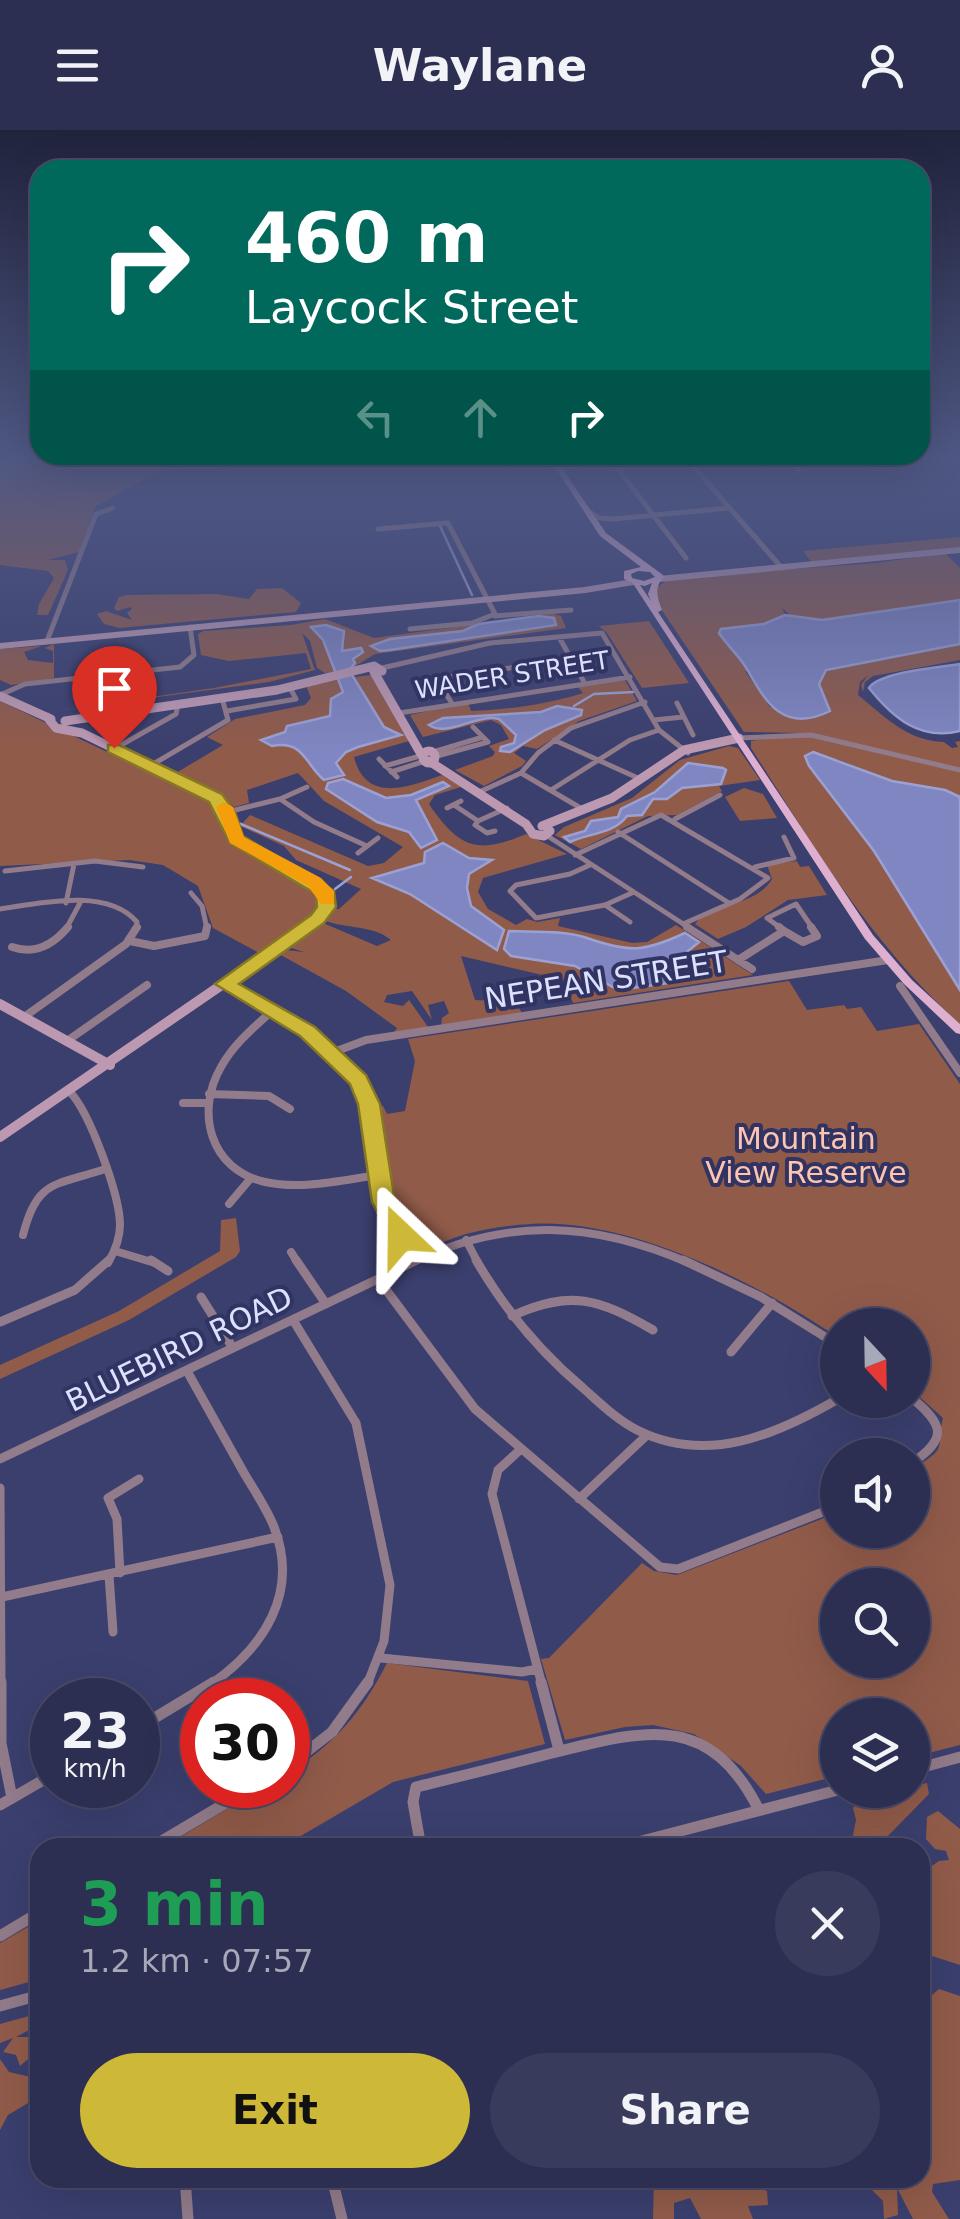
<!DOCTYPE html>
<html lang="en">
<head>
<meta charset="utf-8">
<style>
	body { margin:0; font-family:"DejaVu Sans",sans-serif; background:#383b5c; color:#f1f3f6; height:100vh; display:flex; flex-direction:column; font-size:38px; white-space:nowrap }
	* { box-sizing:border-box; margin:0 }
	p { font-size:32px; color:#a6a9b8 }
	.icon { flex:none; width:55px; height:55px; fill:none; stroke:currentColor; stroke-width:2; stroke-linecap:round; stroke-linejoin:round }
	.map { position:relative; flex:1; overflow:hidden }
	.sheet { position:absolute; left:30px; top:1708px; width:900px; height:350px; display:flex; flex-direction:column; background:#2c2f52; border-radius:30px; box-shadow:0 10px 40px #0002,0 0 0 2px #484a69 }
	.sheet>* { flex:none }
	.guide { position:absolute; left:30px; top:30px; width:900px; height:305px; border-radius:30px; box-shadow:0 10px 40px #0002,0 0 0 2px #484a69; background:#00695c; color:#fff; overflow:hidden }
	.needle { width:65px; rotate:158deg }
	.controls { position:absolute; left:820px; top:1178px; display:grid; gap:20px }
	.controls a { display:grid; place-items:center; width:110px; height:110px; border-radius:50%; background:#2c2f52; box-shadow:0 10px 40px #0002,0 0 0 2px #484a69; font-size:50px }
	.speed { position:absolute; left:30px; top:1548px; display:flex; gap:20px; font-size:50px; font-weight:700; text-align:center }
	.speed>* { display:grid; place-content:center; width:130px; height:130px; border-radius:50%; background:#2c2f52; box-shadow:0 10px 40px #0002,0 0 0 2px #484a69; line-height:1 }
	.speed small { font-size:25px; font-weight:400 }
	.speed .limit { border:15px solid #d22; background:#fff; color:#111 }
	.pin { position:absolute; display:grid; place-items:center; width:85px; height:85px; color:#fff; margin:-102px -42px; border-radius:50% 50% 50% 0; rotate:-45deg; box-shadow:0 0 10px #0007 }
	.pin .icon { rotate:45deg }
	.me { position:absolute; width:110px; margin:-55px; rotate:337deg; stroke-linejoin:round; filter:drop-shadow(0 0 8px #0008) }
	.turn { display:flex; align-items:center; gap:35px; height:210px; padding:0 50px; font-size:45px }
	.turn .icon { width:130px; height:130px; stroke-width:2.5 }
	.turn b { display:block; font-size:70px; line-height:85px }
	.lanes { display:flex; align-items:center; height:95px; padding:0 50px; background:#0003; justify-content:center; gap:50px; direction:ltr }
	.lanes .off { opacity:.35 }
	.round { display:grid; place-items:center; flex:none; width:105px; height:105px; border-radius:52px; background:#383b5c }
	.summary { display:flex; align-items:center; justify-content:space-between; height:170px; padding:0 50px }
	h1 { font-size:60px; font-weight:800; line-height:75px; color:#1e9e55 }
	.cta { display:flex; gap:20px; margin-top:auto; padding:20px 50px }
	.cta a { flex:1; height:115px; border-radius:60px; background:#ceb837; color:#111; font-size:40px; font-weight:800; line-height:115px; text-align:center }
	.cta a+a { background:#383b5c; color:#f1f3f6 }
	header { display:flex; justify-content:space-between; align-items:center; height:130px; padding:0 50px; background:#2c2f52; font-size:45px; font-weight:800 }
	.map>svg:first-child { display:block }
	.green { fill:#915b4a; fill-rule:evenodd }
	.water { fill:#8086c1; stroke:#9ca1d3; stroke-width:2.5 }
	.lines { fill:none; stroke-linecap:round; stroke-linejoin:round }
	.stream { stroke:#9ca1d3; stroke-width:2.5 }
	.street-far3 { stroke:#927b8a; stroke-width:5 }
	.street-far2 { stroke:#927b8a; stroke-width:8 }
	.street-far1 { stroke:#927b8a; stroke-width:9 }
	.street { stroke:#927b8a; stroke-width:11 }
	.secondary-far2 { stroke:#bd99b1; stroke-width:6 }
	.secondary-far1 { stroke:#bd99b1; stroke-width:9 }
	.secondary { stroke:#bd99b1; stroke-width:10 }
	.primary { fill:#deafce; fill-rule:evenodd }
	.route { fill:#ceb837; stroke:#867824; stroke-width:2.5 }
	.slow { fill:#f59e0b }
	.labels { text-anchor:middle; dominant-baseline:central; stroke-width:8; stroke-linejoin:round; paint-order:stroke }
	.far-street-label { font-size:25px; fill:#dce1fe; stroke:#313462 }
	.street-label { font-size:30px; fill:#dce1fe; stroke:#313462 }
	.park-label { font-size:30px; fill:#fdc4b1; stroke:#313462 }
</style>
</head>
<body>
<header><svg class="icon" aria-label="menu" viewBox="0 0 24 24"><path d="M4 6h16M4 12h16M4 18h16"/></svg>Waylane<svg class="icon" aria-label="person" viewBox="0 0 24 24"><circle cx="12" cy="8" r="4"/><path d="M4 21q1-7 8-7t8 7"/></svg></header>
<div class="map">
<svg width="960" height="2089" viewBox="0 0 960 2089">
	<rect width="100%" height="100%" fill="#3b3f6e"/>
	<path class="green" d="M0,328H282L283,335L162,340L96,376L79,422L48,430H65L68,440L48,485H37L39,474L54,448L48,441L0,435Z
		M960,407V419L813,434L803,421Z
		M945,423L960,438V470L819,491L791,486L782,478L785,485L764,494L721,499L726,514L751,542L745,541L770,577L830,581L819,554L826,540L960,514V530L873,546L865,552L863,562L861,555L868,545L860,552L858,565C884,586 907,611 944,612L952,618L958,617L955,612L960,611V639L802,603L744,602L657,473L656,458L670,448L876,433Z
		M282,458L301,473L296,482L119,498L104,494L97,484L106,481L132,490L127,483L132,479L130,477L117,481L114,478L119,467L127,465L216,464L249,469L257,459Z
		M550,483L561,486L566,498L375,524L349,540L355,533L348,522L341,521L345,510L326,495L314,496L338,542L325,543L317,538L310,511L302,503L315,540L269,552L47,582L214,558L311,539L306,523L229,531L201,525L198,504L203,501L291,495L325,489L374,508L478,494L463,501L390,509L413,517L548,497L554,488L490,492Z
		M649,491L689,553L642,558L607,503L599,496Z
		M54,514V548L11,555L0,550V519L42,516L24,522L28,530L53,533V521L45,518Z
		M371,545L409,611L354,627C366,674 409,657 442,645L461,657L435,665L429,674C459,718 477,725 526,704L567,724L483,748L478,762L488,779L516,795L527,789L537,792L560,788L558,796L632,813L647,812L676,795L753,845L573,873L564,850L461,826L475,870L515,872L522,883L441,897L442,888L449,883L444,871L428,875L432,890L412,861L387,865L384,872L403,876L409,870L428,897L393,904L397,898L346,861L279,824L285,820L304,822L288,817L323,793L377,816L391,810C374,795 345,799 323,790L331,779H339L361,759L296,730L284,716L240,696L250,685L368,736L384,733L403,717L324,671L298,643L247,660L249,673L234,677L219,663L176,643L223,615L207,607L235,589L305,575L311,568L305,553Z
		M625,550L637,571L579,591L537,619L523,616L514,623L526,631L522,636L484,656L455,640L493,626L495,622L489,616L509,609L501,595L491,590L423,607L410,585L468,572L471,581C506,580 549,574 583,563L577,556ZM557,576L576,588L545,600L510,622L507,614L514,613L516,605L499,589C474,584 451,607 429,596L443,588L541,582Z
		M0,571L204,668C222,680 217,698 230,713L313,759L318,769L315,782L259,823L213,798L198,756L163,735L129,730L0,736Z
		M773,607H812L960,642V667L945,660L892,651L839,630L809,636L874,721L960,860V894C872,815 814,717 751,618V611Z
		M729,616L738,618L760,650L719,656L722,661L677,685L648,686L581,719L555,705L564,697L632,668L680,630Z
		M744,658L763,664L777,688L740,691L725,667Z
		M797,731L800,737L809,736L827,765L788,770L746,797L718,809L695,794C713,772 756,777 772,749L767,735Z
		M789,851L807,880L844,875L847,879L861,877L877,901L919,894L960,954V1615L913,1627L912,1585H838L837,1646L766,1664L741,1636L694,1604L653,1595L625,1597L565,1610L541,1529L549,1528L642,1433L654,1441L677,1445L837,1383L838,1400H912L913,1339C950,1315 935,1322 943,1288L913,1261L912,1195H838L837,1207C758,1153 629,1088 531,1094C510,1095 490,1098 470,1103C453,1107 435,1118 419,1116L394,1075L380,985L384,984H376L375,978L383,976L387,984L405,981L415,931L408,909ZM838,1455H912V1530H838Z
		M236,1088L240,1121L236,1127L129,1190L0,1249V1235L119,1181L220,1121L221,1090Z
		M387,1533L528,1551L545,1614L393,1652L282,1717L162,1718L267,1655H288V1643C334,1615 363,1581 387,1533Z
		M927,1653L929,1664L883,1711L861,1715L852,1710L856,1690L853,1678C868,1661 908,1658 927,1653Z
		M938,1681L960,1699V1835L929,1825L924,1777L926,1740L939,1731L949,1730L946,1721L935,1719L926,1709L927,1687Z
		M40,1790V1849L0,1860V1813Z
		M939,1859L960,1866V2050L933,2054L932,2062L949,2089H913L897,2058L898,2085L884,2089L883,2071L860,2048H920V1867L925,1871Z
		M29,1886L31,1899L16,1907H40V1919L20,1936L16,1925L3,1922L13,1908L0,1913V1894Z
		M0,1929L9,1942L40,1949V1966L8,1985L0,2000Z
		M654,2048H747L752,2055L767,2061L768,2075L748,2076L753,2089H701L690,2068L674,2073V2089H653Z"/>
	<path class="water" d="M960,470V514L826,540L819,554L830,581C776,608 760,558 743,533C735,522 727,515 719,503L721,499L764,494L785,485L822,490Z
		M538,486L554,488L556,495L390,520L380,521L371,516L390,509L463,501L478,494Z
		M326,495L344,501L342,521L361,518L363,522L353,529L355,533L349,540L384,597L401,605L358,617L346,622L336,633L344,645L324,650C305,634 304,610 272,616L261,610L285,602L287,596L330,586L331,569L343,562L323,510L311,497Z
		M960,534V601C920,611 893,588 869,558C879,542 941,537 960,534Z
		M557,576L582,580L581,585L545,600L510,622L500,621L501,617L514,613L516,605L499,589C476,583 448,608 429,595L443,588L541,582Z
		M813,622L892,651L945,660L960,667V860L874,721L809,636L805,626Z
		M688,633L723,638L726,640L721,654L682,658L667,669H653L642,685L627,686C614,704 589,703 570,712L564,707L585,701L591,691L618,687L621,679L655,662Z
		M343,649L386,668L411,665L443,652L449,656L416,670L437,710L421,718L409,702L377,692L326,659L328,653Z
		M443,713L469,728L492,730L469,744L467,758L471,776L504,800L497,820L410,764L372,748L424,733L425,722Z
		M509,801C532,802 565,800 587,808C630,823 644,822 685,803L699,812L677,830L683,851L618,860L575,836L511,826L504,819Z"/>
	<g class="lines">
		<path class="stream" d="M440,396L472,465
			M574,576L594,564L633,562
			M236,692L350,740
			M335,759L351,747"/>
		<path class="street-far3" d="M686,328L782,438
			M788,328L799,340
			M612,331L686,428
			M552,337L649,328
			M587,380L599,388L613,389L729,378
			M378,399L448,393L495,484L472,493L410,499
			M495,486L571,480
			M559,507L584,552
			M47,511L96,384L113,378
			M96,530L130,529L135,533L136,543
			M382,538L490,513L602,503L659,600L688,623
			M0,565L25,554L180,537L194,525L190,497
			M451,572L439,552L442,548L570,529
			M677,573L693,605
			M227,581L296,569L289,556
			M399,583L630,547
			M654,590L683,587
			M739,608L811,605L960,640
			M554,610L640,649
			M114,619L176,584L178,574
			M433,622L483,607
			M437,626L488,612L473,597
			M379,629L397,647
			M150,636L228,590L222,568
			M385,636L420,626
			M391,642L425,631
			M521,643L584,680
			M551,660L630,610L659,600
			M477,663L521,643L538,623L571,598L645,572
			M280,669L307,657
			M454,675L478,691L507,678
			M447,678L461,671
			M227,682L280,669L314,692L367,716
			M675,689L720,665
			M478,691L475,695L487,703L495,701
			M618,702L729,773
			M546,705L691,799
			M358,723L378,708
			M575,725L661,685L768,748L740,769L683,794
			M590,735L570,744L516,755L510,761L536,788L605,775L634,762
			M755,737L794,728L784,707
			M5,741L95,731L143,737
			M191,763L202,776L207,799
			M66,773L74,734
			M605,775L630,792
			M0,779C40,773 107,757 137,792L136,799
			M66,799L80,773
			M782,799L767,788L796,774L813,799"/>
		<path class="street-far2" d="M687,797L752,839
			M779,797L784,801
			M784,801L803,812L817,806L811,797
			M130,811L154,816L205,806L207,797
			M12,817C35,825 53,815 68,797
			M738,830L784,801
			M225,854L314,905L357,948L373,991L386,1078L419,1129
			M900,856L960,943
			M272,881C253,898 233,915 221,937C195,982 210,1040 265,1052C302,1060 342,1050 379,1045
			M24,887L126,814L137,797
			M67,911L147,855
			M334,922L366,910L888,830
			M70,962C90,983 120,1066 120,1095C120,1109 115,1121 108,1133
			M209,964L269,966L290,979
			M183,973H207
			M229,1074L251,1048
			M23,1105C37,1049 55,1056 105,1039
			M466,1110L478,1133
			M115,1121L155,1133
			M291,1122L298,1133
			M411,1133C507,1087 592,1091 689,1133"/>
		<path class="street-far1" d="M151,1130L168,1141
			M296,1130L326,1174
			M417,1130L378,1149L475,1279L660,1437L678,1439L838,1376
			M476,1130C505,1180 539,1221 583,1258C600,1273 617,1290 637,1300C707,1335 776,1305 838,1269
			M683,1130L761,1167L838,1215
			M201,1167L233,1218
			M512,1186C571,1159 599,1169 653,1200
			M293,1190L356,1293L390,1455L384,1511L367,1555
			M0,1192L75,1160L109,1130
			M731,1222L772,1173
			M187,1241C206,1275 225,1309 244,1343C254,1360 267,1379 274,1397C300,1464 263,1518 210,1555
			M912,1268C944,1295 948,1308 912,1333
			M521,1319L498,1340L492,1364L542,1555
			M0,1329L378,1149
			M0,1358L1,1555
			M579,1369L647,1305
			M120,1443L117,1389L108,1368L139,1349
			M109,1445L113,1502
			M2,1467L278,1407
			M381,1528L522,1542L537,1539"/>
		<path class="street" d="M1,1552V1613L12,1668
			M541,1552L559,1620
			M138,1598L214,1552
			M288,1636L332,1602L368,1552
			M912,1640L960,1627
			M0,1675L52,1645
			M150,1718L256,1655
			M421,1718L413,1672L416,1657C461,1646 507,1635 552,1623C642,1601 708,1579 759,1680
			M615,1718L838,1660
			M0,1806L40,1782
			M0,1876L40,1865
			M185,2048L188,2089
			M332,2048L342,2089"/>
		<path class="secondary-far2" d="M659,449L960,420
			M0,516L585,460L633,452"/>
		<path class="secondary-far1" d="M374,542L421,624
			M0,566L51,589
			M47,587L56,598L82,603L216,668L224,677L236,710L319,755L327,773L322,785L302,799
			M65,591L277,560L374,536L382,541
			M423 627a6 6 0 1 1 12 0a6 6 0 1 1-12 0Z
			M429,631L526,694L533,704L544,706L550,701
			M542,696L612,668L684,620L739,608"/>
		<path class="secondary" d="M0,874L110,935
			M0,1007L306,797"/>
		<path class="primary" d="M549,328H555L606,403L663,445L664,447C654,456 657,468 662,480L658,482L873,805L912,850L960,894V904L956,903L904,854L865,809L632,452L624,449V441L641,437L600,406ZM638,441L650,442L655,447L644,451L632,448L631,444ZM652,453L648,464L651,471L640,455L645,456Z"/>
	</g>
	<linearGradient id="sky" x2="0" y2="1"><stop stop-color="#20233c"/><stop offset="0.53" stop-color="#4f5884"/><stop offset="1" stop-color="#4f5884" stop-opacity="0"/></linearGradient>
	<rect width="960" height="620" fill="url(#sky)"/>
	<path class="route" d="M108,615H119L222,664L235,682L243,706L334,761L336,777L324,793L239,854L315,897L366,945L380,974L395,1072L413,1106L410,1112H393L372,1072L358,974L350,954L300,906L215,854L311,785L317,777L316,764L230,713L209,672L108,622Z"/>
	<path class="slow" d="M224,672L233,677L244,707L321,748L334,761V774H321L308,756L230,713L216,677Z"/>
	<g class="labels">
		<g class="far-street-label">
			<text transform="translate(512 545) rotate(-9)">WADER STREET</text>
		</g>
		<g class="street-label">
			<text transform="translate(606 850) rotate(-9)">NEPEAN STREET</text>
			<text transform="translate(179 1219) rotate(-26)">BLUEBIRD ROAD</text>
		</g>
		<g class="park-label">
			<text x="806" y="1008">Mountain<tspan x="806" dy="34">View Reserve</tspan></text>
		</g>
	</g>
</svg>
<div class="controls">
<a><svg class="needle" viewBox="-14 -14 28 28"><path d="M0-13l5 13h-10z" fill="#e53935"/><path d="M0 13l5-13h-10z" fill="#a6a9b8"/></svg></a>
<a><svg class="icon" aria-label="sound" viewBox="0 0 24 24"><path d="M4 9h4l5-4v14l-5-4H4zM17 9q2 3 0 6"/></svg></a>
<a><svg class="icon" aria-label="search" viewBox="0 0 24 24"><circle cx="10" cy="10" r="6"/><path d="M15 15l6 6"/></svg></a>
<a><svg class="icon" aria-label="layers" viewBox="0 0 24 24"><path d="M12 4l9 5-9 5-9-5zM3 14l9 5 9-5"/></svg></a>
</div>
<div class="speed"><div>23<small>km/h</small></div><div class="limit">30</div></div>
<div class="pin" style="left:114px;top:618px;background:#d93025"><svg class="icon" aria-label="arrive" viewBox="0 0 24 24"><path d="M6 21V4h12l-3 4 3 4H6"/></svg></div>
<svg class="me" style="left:401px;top:1106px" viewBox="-20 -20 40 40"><path d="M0-17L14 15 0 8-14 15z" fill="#ceb837" stroke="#fff" stroke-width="4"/></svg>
<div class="guide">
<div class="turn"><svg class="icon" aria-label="right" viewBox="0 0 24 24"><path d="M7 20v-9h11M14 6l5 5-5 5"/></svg><div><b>460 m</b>Laycock Street</div></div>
<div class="lanes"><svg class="icon off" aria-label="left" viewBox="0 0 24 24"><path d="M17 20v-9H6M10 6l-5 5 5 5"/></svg><svg class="icon off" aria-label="ahead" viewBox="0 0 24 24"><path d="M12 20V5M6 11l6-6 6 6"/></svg><svg class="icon" aria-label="right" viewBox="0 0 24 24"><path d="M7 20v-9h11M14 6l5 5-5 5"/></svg></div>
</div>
<section class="sheet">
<div class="summary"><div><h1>3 min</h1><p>1.2 km · 07:57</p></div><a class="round"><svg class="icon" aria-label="close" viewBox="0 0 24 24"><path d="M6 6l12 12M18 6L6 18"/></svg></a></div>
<div class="cta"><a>Exit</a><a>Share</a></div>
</section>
</div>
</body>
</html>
